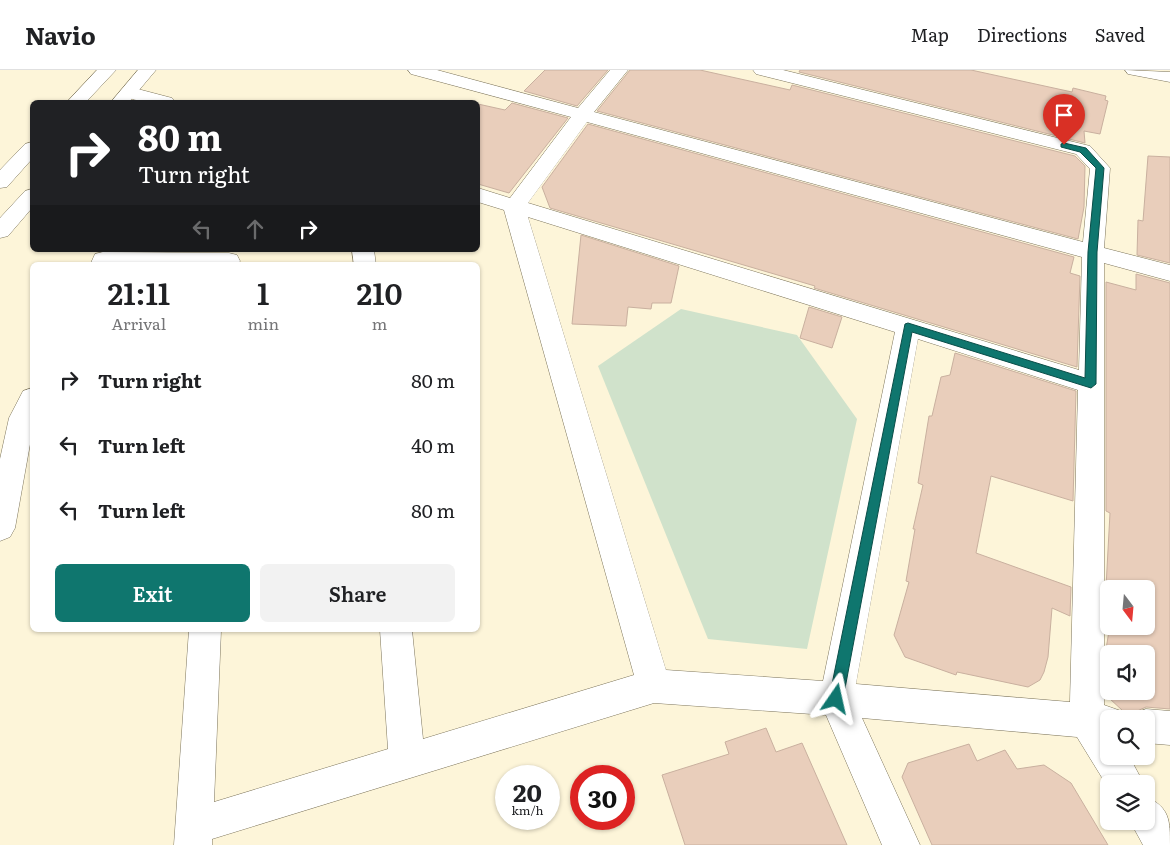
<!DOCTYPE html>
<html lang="en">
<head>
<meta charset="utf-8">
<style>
	body { margin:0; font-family:Literata,serif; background:#f2f2f2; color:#202124; height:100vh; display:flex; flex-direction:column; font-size:19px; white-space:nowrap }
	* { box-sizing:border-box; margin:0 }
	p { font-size:16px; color:#757577 }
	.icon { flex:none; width:28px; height:28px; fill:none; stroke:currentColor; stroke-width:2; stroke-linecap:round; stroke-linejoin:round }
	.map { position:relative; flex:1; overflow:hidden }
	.sheet { position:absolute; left:30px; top:192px; width:450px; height:370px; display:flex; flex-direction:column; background:#fff; border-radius:8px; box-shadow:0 1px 4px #0004 }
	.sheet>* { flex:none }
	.hud { position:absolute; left:30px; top:30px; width:450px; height:152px; border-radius:8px; box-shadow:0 1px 4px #0004; background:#202124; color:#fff; overflow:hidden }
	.needle { width:32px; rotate:164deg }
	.controls { position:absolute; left:1100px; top:510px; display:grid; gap:10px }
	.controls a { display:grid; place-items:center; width:55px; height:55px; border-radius:8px; background:#fff; box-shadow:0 1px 4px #0004; font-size:25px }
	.speed { position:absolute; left:495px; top:695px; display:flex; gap:10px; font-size:25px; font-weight:700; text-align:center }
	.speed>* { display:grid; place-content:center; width:65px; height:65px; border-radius:50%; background:#fff; box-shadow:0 1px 4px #0004; line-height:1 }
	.speed small { font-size:12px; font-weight:400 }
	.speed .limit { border:8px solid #d22; background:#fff; color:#111 }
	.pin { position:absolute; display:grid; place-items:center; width:42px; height:42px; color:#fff; margin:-51px -21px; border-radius:50% 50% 50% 0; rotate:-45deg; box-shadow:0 0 5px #0007 }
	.pin .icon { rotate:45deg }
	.me { position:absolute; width:55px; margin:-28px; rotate:11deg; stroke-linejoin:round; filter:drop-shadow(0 0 4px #0008) }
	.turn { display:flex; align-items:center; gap:18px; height:105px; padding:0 25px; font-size:22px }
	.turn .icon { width:65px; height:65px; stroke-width:2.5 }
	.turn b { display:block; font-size:35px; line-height:42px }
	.lanes { display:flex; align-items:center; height:48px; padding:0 25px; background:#0003; justify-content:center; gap:25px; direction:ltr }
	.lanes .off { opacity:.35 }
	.eta { display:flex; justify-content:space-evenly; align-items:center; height:85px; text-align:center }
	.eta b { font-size:30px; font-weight:600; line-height:35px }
	.primary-button { display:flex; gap:10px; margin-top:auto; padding:10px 25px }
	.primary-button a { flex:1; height:58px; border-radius:8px; background:#0f766e; color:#fff; font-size:20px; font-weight:600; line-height:58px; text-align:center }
	.primary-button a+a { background:#f2f2f2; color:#202124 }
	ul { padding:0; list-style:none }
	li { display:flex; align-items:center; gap:15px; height:65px; padding:0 25px }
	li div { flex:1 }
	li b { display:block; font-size:19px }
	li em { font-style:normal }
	header { display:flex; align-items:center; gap:30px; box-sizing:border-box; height:70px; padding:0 25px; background:#fff; border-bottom:1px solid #e0e0e0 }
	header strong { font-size:24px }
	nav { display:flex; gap:28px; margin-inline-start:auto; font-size:18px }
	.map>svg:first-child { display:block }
	.green { fill:#d0e2cb }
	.building { fill:#e9cebb; stroke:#c9b09f; fill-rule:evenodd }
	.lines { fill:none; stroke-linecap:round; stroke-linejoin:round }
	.minor-casing { stroke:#7d755c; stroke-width:1 }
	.major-casing { stroke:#7d755c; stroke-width:1 }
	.minor { fill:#fff; fill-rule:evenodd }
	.major { fill:#fff; fill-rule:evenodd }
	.route { fill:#0f766e; stroke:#0a4d48 }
</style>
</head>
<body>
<header>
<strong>Navio</strong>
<nav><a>Map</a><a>Directions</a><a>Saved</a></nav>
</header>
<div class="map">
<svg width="1170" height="775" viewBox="0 0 1170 775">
	<rect width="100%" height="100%" fill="#fdf5d9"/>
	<path class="green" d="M681,239L797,265L857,349L807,579L708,569L598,296Z"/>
	<path class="building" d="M545,0H608L577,36L524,21Z
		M630,0H700L790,20L792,15L1075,86L1085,96L1084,137L1078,169L597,41Z
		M800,0H971L1072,22L1073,18L1106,26L1105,30L1108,31L1100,64L1084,61L1085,73L799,2Z
		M512,33L568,48L509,123L478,114V34L505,40Z
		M588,54L1074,187L1070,203L1080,206L1077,297L814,218L815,216L550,138L542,117Z
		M1148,86L1170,87V193L1137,185L1138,150L1143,151Z
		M581,165L679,196L671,233H652L651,239L628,237L626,256L572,254Z
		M1136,204L1170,213V639L1146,637L1133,643L1123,641L1109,628L1106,622V579L1109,561L1106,560V517L1110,443L1106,441V212L1136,220ZM1109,519H1146V556H1109ZM1109,584H1146V621H1109Z
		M809,237L842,247L832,278L800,268Z
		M955,283L1076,321L1073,431L991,406L976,483L1071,517L1070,546L1052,538L1048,587L1044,602L1040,610L1028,617L957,602L956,605L905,587L894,565L909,512L906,511L915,459H913L923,415L918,413L929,346H932L941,307L950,305Z
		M766,658L776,682L802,673L847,775H685L662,705L729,684L725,672Z
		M969,674L977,691L1005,680L1017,699L1044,695L1071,713L1108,775H932L902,707L908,693Z"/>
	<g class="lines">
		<defs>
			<path id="minor" d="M408,0H437L578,38L610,0H628L594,42L1083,172L1090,99L1076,84L756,4L753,0H783L1090,76L1110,98L1104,178L1170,195V211L1104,193V635L1121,641L1124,649H1109V686H1129L1144,714H1109V719L1077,667L862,648L920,775H882L826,645L654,633L212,769V775H174L189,560H221L214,732L388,679L380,560H412L423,669L634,605L504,140L478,132V118L510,128L571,47L411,4ZM587,52L1082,187L1079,300L528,133ZM528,147L895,262L823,611L666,600ZM918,269L1078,320L1070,632L856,614Z
				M130,17L172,28L175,32C162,34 129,33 121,22L124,18Z
				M352,180H374L376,195H354Z
				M103,182L229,183L237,185L240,191L238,195H90L95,184Z
				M32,318V363L15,458L10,467L0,471V389L9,348L23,321Z
				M1146,639L1170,641V675L1146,673V649H1132L1134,644Z
				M1146,727C1170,737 1170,751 1170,775H1143L1130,751H1146Z"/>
			<path id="major" d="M97,0H116L86,32H67Z
				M138,0H156L129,32H111Z
				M1125,0L1170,2V12L1128,4Z
				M32,72V89L7,117L0,118V100L25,74Z
				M32,119V138L8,166L0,168V148L25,121Z"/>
		</defs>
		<use href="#minor" class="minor-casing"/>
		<use href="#major" class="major-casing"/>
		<use href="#minor" class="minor"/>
		<use href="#major" class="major"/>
	</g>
	<path class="route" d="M1064,73L1086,78L1104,98L1097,182L1096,314L1091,318L912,262L843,629L841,634L836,636L831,634L829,629L905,254L908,253L1085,308L1088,182L1096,98L1080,82L1061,77V74Z"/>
</svg>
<div class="controls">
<a><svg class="needle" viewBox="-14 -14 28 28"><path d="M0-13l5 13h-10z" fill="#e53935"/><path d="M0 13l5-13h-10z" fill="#757577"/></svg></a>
<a><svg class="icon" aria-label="sound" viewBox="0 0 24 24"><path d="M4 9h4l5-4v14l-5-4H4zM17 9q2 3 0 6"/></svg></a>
<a><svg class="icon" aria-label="search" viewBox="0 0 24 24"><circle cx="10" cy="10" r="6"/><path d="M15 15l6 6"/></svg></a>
<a><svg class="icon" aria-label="layers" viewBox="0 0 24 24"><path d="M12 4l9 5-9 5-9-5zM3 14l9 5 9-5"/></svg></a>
</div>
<div class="speed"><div>20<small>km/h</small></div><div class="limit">30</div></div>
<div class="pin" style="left:1064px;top:75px;background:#d93025"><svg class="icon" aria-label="arrive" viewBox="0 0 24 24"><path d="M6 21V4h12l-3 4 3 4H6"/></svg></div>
<svg class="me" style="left:836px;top:629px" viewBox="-20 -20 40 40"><path d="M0-17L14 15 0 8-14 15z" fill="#0f766e" stroke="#fff" stroke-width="4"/></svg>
<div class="hud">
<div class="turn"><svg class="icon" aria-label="right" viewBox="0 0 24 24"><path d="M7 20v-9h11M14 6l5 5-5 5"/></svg><div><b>80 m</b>Turn right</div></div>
<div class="lanes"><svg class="icon off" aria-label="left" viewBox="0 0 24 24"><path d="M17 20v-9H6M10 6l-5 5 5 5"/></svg><svg class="icon off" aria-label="ahead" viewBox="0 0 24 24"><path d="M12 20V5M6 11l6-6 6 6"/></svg><svg class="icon" aria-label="right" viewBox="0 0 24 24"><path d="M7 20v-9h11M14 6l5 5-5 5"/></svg></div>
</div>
<section class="sheet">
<div class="eta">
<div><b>21:11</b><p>Arrival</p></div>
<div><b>1</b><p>min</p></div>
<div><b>210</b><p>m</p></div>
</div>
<ul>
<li><svg class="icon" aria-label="right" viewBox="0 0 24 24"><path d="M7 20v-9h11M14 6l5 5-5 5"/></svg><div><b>Turn right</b></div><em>80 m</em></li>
<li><svg class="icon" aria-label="left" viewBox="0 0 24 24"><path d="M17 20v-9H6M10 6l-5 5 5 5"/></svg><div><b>Turn left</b></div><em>40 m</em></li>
<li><svg class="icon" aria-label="left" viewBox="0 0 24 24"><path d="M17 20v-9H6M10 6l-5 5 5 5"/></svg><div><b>Turn left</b></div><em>80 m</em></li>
</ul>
<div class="primary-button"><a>Exit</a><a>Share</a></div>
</section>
</div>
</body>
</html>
